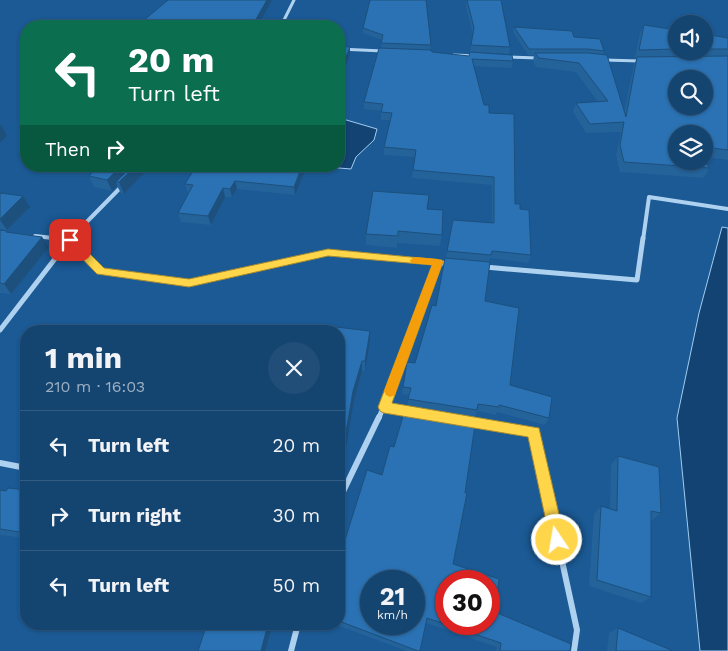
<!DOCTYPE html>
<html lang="en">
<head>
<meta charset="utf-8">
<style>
	body { margin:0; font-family:"Work Sans",sans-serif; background:#214e78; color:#f1f3f6; height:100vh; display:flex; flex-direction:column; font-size:19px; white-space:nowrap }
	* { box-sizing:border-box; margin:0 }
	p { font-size:16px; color:#9db0c3 }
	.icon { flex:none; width:28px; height:28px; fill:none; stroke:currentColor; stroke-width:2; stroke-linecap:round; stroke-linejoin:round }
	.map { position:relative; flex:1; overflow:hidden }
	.drawer { position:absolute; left:20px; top:325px; width:325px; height:305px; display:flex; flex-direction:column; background:#144470; border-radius:20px; box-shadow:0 1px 4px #0004,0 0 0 1px #335c83 }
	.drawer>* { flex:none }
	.banner { position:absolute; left:20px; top:20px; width:325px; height:152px; border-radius:20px; box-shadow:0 1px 4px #0004,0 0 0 1px #335c83; background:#0b6e4f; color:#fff; overflow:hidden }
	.fabs { position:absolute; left:668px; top:15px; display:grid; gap:10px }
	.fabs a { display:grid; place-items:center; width:45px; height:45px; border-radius:50%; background:#144470; box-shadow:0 1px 4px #0004,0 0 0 1px #335c83; font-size:25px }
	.speed { position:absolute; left:360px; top:570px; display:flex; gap:10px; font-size:25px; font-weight:700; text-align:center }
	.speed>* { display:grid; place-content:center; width:65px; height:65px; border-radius:50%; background:#144470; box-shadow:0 1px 4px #0004,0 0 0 1px #335c83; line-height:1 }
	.speed small { font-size:12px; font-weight:400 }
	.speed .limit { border:8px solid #d22; background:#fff; color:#111 }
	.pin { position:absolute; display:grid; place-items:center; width:42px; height:42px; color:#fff; margin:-21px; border-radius:10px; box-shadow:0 2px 8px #0006 }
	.me { position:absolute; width:55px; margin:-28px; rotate:348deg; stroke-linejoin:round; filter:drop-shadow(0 0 4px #0008) }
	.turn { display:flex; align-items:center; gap:18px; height:105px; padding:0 25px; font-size:22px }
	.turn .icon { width:65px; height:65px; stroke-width:2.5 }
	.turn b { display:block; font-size:35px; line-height:42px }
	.then { display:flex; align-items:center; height:48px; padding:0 25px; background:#0003; gap:10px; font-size:19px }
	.round { display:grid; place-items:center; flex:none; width:52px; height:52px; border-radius:26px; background:#214e78 }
	.head { display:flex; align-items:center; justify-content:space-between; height:85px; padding:0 25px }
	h1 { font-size:30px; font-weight:700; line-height:38px }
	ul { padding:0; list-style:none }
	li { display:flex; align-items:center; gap:15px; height:70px; padding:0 25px; border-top:1px solid #335c83 }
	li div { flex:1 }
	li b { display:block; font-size:19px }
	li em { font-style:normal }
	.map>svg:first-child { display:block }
	.water { fill:#124373; stroke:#a1cdf1 }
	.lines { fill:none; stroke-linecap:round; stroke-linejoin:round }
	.street-far3 { stroke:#aed1f0; stroke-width:3 }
	.street-far2 { stroke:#aed1f0; stroke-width:4 }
	.street-far1 { stroke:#aed1f0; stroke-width:5 }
	.street { stroke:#aed1f0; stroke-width:6 }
	.wall { fill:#24629a; fill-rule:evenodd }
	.shaded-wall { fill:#1d507d }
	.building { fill:#2a72b3; stroke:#1d507d; fill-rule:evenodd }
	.route { fill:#ffd54a; stroke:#a68a30 }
	.slow { fill:#f59e0b }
</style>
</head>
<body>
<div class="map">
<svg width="728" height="651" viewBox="0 0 728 651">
	<rect width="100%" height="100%" fill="#1b5a95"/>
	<path class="water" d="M343,119L377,129L374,140L356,157L351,169L315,166H339V122Z
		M722,227L728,228V651H700L677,418L699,313Z"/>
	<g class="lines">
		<path class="street-far3" d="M281,26L294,0
			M339,49L383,51
			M454,55L476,56
			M507,57L538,58
			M604,60L640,61"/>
		<path class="street-far2" d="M35,236L71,240
			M69,240L122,186
			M643,240L649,197L728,209"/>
		<path class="street-far1" d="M64,238L70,239L101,271L189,283L328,252L451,264
			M485,267L637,280L643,238
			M0,330L71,238
			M384,407L411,412
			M379,418L438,262"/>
		<path class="street" d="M471,421L534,432L577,630L574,651
			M0,463L26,468
			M339,500L379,417
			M291,651L298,624"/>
	</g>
	<path class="wall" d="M467,0L510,47L509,54L470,52L473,35L466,7Z
		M644,25L676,30V51H704V34L728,38V160L705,157L709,168L704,178L620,172L616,155L621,132L586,133L573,112L576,103L598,102L576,72L536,67L533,61L534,55H528L513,32L514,27L574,37L604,51L603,54L624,113L634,65L637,58H635L640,33ZM704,134V161H676Z
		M363,28L431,45L430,50L381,48L382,40L363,33Z
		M432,52L513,61L512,68L473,66L484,105L489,113L515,204L520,209L531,255L528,263L490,258L489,262L446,258L453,220L492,223V185L412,178L415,157L384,155V147L391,120H381V111L364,109V102Z
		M146,171L124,194L121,193L117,186L112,191L94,187L89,176Z
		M305,171L295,195L237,189L232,197H225L211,225L181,222L178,213L189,193H188L185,184Z
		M0,193L30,207L7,230L0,229Z
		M427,209L442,235L440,246L397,243V248L366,245V234Z
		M0,230L7,231L9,233L42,237L49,247L11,294L0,293Z
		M485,301L510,385L549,418L545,425L497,412L496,415L477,411L475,417L425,409L453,564L495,612L570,651H496L497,647L426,623L420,651H407L334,624H339V559L382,475L394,447L407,406L409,395L402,394L403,387L415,363L436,306Z
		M339,331H370V341L365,371H362L354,401L344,459L339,458Z
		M618,456L661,513L651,521V597L641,603L589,586L594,514L601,506L610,509L611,465Z
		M0,490L6,491L26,490V538L0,535Z
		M618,628L673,651H607L609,633Z"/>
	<path class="shaded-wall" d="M267,0H272L258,26H252Z
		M350,47V55L339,83V75Z
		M1,125L7,136L0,143V126Z
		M121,166H144L146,171L124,194L119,182H116L117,186L112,191L107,180Z
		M302,166H304L305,171L295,195L294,187Z
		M235,181L237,189L232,197L230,189Z
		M223,188L225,197L211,225L208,216Z
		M23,196L30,207L7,230L0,220Z
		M42,237L49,247L11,294L4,284Z
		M370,331V341L365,371V361Z
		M362,361V371L354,401L344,459L343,450L353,391Z
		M268,624H273L265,651H261Z"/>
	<path class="building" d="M168,0H267L252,26H137Z
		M370,0H426L431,45L381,43L383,35L363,28Z
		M467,0H501L510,47L471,45L474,28Z
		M644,25L676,30V49L639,50Z
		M514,27L572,31L574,37L600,39L604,51L588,49H529Z
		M704,34L728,38V49H704Z
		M339,46L350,47L339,75Z
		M379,48L431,50L432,52L469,56L470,52L512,55L513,61L472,59L484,105H489V113L514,114L515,204H520V209L529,210L531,255L492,251L491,255L447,251L453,220L494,223V177L413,170L416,150L384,147L392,113L381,112L383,104L364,102Z
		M535,53H589L607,55L626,117L637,57L728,56V150L704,147V134H676V161H704V155L709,168L624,162L620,145L624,122L590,124L576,103L608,101L579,63L539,58ZM676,79H704V106H676Z
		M99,166H121L107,180L89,176Z
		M132,166H136L119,182H116Z
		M196,166H302L294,187L235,181L230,189L223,188L208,216L178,213L193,185L185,184Z
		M373,191L429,195L427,209L443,210L442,235L398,231V236L366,234Z
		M0,193L23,196L0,219Z
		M0,230L7,231L6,232L42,237L4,284L0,283Z
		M445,258L490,262L485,301L519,308L510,385L552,397L549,418L499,405V407L478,404L477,410L408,399L411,388L403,387L407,362L415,363L432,305L436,306Z
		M327,326L370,331L365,361H362L353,391L343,450L339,449V331H326Z
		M406,406L476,418L465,493H467L453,564L499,579L495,612L571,644L570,651H500L501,643L427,618L420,651H418L339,621V559L367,470L382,475L390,446L394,447ZM371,581H414V624H371ZM446,581H489V624H446Z
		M618,456L659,467L661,513L651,511V597L597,580L601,506L617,511Z
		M8,488L26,490V533L0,529V490L6,491Z
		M207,624H268L261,651H198Z
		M618,628L673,651H616Z"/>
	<path class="route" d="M70,236L73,237L104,268L189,279L328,249L442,260L443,262L392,403L539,428L565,540L563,545L557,548L552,545L550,540L528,437L384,413L380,411L378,407L432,265L328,256L189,287L97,274L66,242V237Z"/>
	<path class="slow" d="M415,257L438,259L443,262L396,391L395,395L390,397L386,395L384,391L432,265L411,263L410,260Z"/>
</svg>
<div class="fabs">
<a><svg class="icon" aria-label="sound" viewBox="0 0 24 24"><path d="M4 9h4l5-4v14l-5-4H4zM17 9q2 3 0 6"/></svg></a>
<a><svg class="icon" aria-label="search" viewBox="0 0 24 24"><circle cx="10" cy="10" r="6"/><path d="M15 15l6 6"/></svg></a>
<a><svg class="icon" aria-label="layers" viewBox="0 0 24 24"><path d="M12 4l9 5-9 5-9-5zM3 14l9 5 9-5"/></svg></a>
</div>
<div class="speed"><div>21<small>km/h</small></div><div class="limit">30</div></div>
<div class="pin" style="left:70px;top:240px;background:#d93025"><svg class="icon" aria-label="arrive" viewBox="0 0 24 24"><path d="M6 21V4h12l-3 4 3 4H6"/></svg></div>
<svg class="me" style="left:557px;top:540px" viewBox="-20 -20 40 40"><circle r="17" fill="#ffd54a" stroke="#fff" stroke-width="3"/><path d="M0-11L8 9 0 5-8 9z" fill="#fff"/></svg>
<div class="banner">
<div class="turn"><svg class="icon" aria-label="left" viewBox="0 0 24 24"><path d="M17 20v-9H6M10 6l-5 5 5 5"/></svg><div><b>20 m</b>Turn left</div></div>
<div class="then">Then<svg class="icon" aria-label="right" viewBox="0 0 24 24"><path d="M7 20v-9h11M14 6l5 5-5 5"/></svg></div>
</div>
<section class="drawer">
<div class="head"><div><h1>1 min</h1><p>210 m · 16:03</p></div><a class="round"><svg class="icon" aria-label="close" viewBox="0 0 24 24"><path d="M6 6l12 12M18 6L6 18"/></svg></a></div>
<ul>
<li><svg class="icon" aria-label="left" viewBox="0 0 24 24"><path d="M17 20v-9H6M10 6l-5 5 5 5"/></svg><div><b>Turn left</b></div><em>20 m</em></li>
<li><svg class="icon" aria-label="right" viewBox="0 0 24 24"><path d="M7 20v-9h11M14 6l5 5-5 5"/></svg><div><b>Turn right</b></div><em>30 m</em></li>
<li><svg class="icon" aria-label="left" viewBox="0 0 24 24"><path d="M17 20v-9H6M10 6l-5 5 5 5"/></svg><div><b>Turn left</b></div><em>50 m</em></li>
</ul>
</section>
</div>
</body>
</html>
